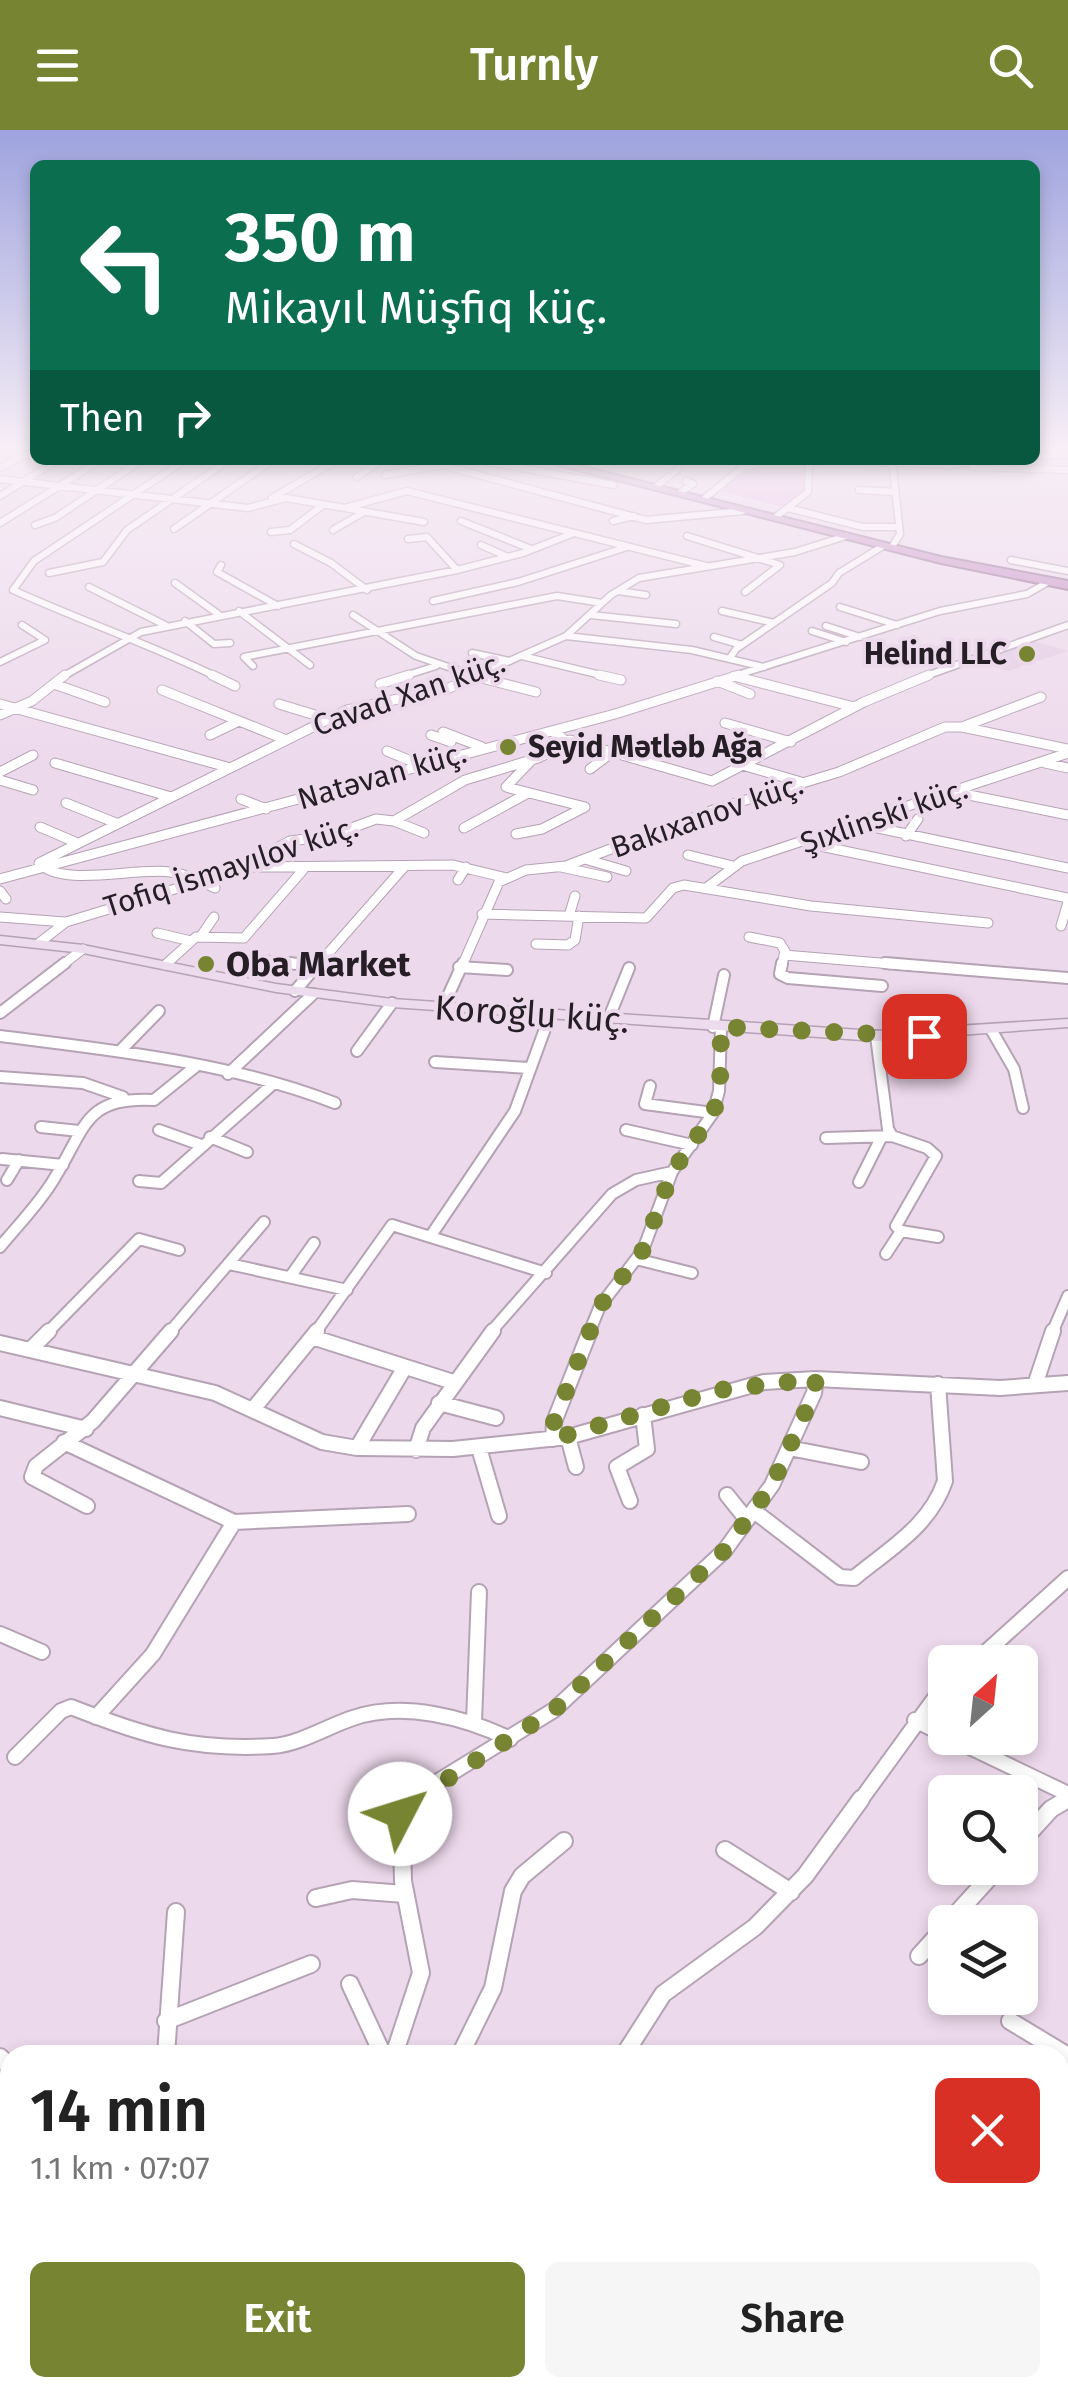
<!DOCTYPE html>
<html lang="en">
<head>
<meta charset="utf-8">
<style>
	body { margin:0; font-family:"Fira Sans",sans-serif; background:#f6f6f6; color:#222; height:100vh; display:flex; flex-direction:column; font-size:38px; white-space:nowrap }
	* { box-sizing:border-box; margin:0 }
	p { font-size:32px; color:#767676 }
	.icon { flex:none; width:55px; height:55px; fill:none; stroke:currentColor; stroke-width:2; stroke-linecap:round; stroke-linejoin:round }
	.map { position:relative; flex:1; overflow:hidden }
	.drawer { position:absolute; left:0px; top:1915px; width:1070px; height:352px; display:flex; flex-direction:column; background:#fff; border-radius:30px 30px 0 0; box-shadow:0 5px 15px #0003 }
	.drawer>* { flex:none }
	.hud { position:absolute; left:30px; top:30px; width:1010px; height:305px; border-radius:15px; box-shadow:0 5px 15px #0003; background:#0b6e4f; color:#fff; overflow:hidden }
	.needle { width:65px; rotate:27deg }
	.buttons { position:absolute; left:928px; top:1515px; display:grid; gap:20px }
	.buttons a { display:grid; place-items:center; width:110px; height:110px; border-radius:15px; background:#fff; box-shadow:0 5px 15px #0003; font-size:50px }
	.pin { position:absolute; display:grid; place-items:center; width:85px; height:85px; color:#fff; margin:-42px; border-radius:20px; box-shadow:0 5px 15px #0006 }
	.me { position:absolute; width:110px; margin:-55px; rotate:50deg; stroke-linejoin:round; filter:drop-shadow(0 0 8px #0008) }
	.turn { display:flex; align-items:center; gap:35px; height:210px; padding:0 30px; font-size:45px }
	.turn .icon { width:130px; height:130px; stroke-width:2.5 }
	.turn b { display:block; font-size:70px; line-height:85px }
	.then { display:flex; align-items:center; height:95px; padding:0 30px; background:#0003; gap:20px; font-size:38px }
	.round { display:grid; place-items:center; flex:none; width:105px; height:105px; border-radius:15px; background:#f6f6f6 }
	.summary { display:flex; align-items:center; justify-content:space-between; height:170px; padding:0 30px }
	h1 { font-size:60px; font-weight:600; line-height:75px }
	.cta { display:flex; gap:20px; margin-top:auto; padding:20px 30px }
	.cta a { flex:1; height:115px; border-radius:15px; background:#778431; color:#fff; font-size:40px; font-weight:600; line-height:115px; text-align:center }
	.cta a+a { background:#f6f6f6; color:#222 }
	header { display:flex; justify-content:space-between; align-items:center; height:130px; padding:0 30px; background:#778431; color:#fff; font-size:45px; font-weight:600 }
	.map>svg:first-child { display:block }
	.built { fill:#e4cae3 }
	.green { fill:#e8aee7 }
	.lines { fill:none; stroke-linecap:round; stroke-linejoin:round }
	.street-far4-casing { stroke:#b5a2b4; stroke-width:9 }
	.street-far3-casing { stroke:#b5a2b4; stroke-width:11 }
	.street-far2-casing { stroke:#b5a2b4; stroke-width:14 }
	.street-far1-casing { stroke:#b5a2b4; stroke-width:18 }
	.street-casing { stroke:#b5a2b4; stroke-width:20 }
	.secondary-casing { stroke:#b5a2b4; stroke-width:3 }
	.highway-casing { stroke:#8c648b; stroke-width:4 }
	.street-far4 { stroke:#fff; stroke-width:6 }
	.street-far3 { stroke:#fff; stroke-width:9 }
	.street-far2 { stroke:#fff; stroke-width:10 }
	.street-far1 { stroke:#fff; stroke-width:14 }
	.street { stroke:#fff; stroke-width:16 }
	.secondary { fill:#eddced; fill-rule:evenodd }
	.highway { fill:#c389c2; fill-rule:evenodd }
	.route { stroke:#778431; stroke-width:18; stroke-dasharray:0 32.4 }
	.poi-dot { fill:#778431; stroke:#edd9ec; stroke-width:4 }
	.labels { text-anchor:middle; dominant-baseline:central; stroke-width:8; stroke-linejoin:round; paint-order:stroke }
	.far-poi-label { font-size:30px; font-weight:bold; fill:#251e25; stroke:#edd9ec; text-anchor:end }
	.far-street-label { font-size:30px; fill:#251e25; stroke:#edd9ec }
	.poi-label { font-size:35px; font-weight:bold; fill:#251e25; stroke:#edd9ec; text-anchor:start }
	.street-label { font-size:35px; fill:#251e25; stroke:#edd9ec }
</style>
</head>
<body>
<header><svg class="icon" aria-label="menu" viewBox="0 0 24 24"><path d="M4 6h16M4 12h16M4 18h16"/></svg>Turnly<svg class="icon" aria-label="search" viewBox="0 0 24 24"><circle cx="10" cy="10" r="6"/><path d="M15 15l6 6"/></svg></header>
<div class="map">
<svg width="1068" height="2266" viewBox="0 0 1068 2266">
	<rect width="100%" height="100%" fill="#edd9ec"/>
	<path class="built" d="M1027,509L1068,521L1008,541L972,528Z"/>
	<path class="green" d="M807,333V360L784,377L719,361L749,336Z"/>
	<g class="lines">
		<defs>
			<path id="street-far4" d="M1035,326L1068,324
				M185,330L34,431L13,460C81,491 150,514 217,547
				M447,330L445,336L646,390L743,381
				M478,330L614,355
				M822,330L951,335L985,330
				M892,330L900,404L893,415
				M973,337L1068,340
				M0,338L33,320
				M385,345L443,335
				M357,347L381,330
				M0,349L248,378L286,368L345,378L407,361L706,436
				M657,356L679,338
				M859,360L895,362
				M681,362L693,354L686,351
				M0,366L58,330
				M272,368L337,330
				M705,368L743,337L757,334
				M345,378L424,392
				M788,378L863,397H899
				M777,386L808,362L809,335L819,330
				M461,391L531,419
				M613,391L634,386
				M0,393L101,330
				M35,395L55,388L142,330
				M174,399L273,330
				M333,400L364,382
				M271,402L290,400L323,375
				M687,406L780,435L745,462
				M408,409L427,407L457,440
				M294,414L331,433L367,460
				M481,415L508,427
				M1011,430L1068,441
				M221,435L217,442L278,476
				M49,443L103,432L127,400L229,330
				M175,453L218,484
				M89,457L165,495
				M618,461L646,465
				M433,471L518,452L627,417
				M840,477L897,495
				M239,481L310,535
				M722,481L774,493
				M353,485L416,526L478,547
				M591,485L676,494
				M185,491L214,514L230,513
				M826,496L860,507
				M812,501L846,512
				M566,506L692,520L764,537
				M714,507L742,515
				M472,523L510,531
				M522,526L609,547
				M730,528L736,519L832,453L839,443L883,416
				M0,532L45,510L22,495
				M253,536L244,527L557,466L602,473
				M734,546L739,547
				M62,547L141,502L457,440L523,423L574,403
				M401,547L436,536
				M473,547L566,506L611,465L639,448L795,422L846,406
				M731,547L940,481L1027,464L1048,452
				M923,547L1068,495"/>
			<path id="street-far3" d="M212,545L235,556
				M470,545L536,562
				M599,545L621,550
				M734,546L854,577
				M717,551L750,564
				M380,554L409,545
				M57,555L105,572
				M162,560L284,609
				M0,574L227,637
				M279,574L328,589
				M0,585L32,571L65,545
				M725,593L791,612
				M962,597L1068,619
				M443,602L482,617
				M210,605L239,591
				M431,605L451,612
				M570,610L712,651L864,572L929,545
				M387,621L418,634
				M55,633L171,667
				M1045,633L1068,638
				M742,635L801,652
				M590,639L614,621
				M0,642L33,625
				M0,650L33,660
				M954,662L1068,685
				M241,669L266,679
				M66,673L116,693
				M394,691L424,703
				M859,694L1068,738
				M40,697L75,712
				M464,698L528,663
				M516,704L542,699L585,677L506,657L531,631
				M906,706L918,689
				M806,713L1068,768
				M688,725L733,736
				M585,729L626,741
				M244,737L453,735L507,748
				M561,737L607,747
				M0,749L615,584L739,545
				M458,750L466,737
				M215,758C200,751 187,744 170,742C136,737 62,758 39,733L347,580L449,558L479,545
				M706,758L742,731L1068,623
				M0,761L6,769
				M482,784L646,788L673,758L684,755L811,776L988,793
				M569,786L575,766
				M0,787L65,792
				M1061,796L1068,772
				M157,803L191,811
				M201,806L214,787
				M749,807L780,813L786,823
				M39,813L66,792L231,742L290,711L330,706L376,689L394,691L465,650L538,628L569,613L552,601
				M536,814L568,815L575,810L579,786
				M267,830L307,836
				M165,835L196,807L244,808L303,740
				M61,836L83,819
				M317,836L404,737
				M462,836L499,752L526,740L566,736L716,679L839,642L945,597H962L1041,567
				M782,836L784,825L916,836"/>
			<path id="street-far2" d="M290,833L317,837
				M782,833L780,844L788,848L882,856
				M885,833L1068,848
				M459,837L507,840
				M295,861L319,833
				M443,877L463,833
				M0,883L65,833
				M608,890L629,838
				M713,897L724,845
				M992,901L1014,939L1023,978
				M0,906C111,920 230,932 335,973
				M876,906L888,999L892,1006L927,1018L936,1026L896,1096L901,1101L938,1107
				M121,920L159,881
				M357,921L392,873
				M435,932L529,938
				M228,944L313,864
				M0,947L83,953L123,967
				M650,956L645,974L713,983
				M41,997L79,1001
				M159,1000L201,1015
				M626,1000L692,1015
				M210,1007L247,1022
				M826,1008L892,1006
				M2,1029L63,1035
				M7,1050L19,1030
				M139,1051L161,1053L273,954
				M859,1052L881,1008
				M432,1104L515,981L550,885
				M0,1117C18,1095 40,1073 54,1049C86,998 84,966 154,970L195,937
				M886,1124L901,1101
				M636,1129L692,1143
				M229,1134L347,1160
				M290,1147L314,1113
				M47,1203L139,1109L179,1120
				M169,1203L264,1092
				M315,1203L392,1095L546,1143
				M490,1203L612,1064L636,1050L672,1042
				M589,1203L600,1176L643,1120L672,1042L713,983L719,961L721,897
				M1052,1203L1068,1166"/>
			<path id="street-far1" d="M312,1207L453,1252
				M0,1213L215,1263L322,1312L357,1318L453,1319L568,1307L764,1252L816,1249L1000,1258L1068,1253
				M30,1220L49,1201
				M1035,1255L1053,1201
				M439,1273L496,1288
				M0,1278L86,1299
				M254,1278L317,1201
				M568,1307L576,1337
				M553,1309L554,1292L590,1201
				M64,1312L234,1392L408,1384
				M357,1318L405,1237
				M479,1318L499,1386
				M789,1318L861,1332
				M416,1320L423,1298L493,1201
				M727,1365L747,1390
				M630,1371L617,1337L647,1319L643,1285
				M87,1376L32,1347L36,1336L93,1291L171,1201
				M754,1381L840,1447L854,1448C889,1419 930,1396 945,1351L938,1254
				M0,1504L42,1522
				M975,1532L1068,1448
				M96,1587L153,1524L234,1392
				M915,1590L945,1605
				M474,1592L479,1462
				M951,1608L1068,1664
				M15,1627L61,1581L71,1577C145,1606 192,1621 273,1616C300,1614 328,1596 353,1588C403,1571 464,1587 510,1609
				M406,1671L554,1580L725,1420L772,1355L814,1263L816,1249
				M860,1671L945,1554
				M1064,1671L1068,1669"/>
			<path id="street" d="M1020,1713L1051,1679L1068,1669
				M725,1720L791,1762
				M316,1768L352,1760L405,1764
				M949,1792L998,1738
				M919,1826L945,1797
				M350,1854L383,1925
				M166,1891L311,1834
				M1010,1891L1068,1926
				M166,1925L176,1782
				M394,1925L421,1843L403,1751L401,1674L410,1669
				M460,1925L493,1858L513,1761L522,1746L564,1711
				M624,1925L663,1864L755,1797L805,1746L861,1669
				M0,1927L10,1937
				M1060,1958L1068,1944
				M0,2019L10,2018
				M0,2161H10
				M1060,2219L1068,2223
				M57,2258V2266
				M210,2258L211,2266
				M527,2258L529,2266
				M583,2258L597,2266
				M435,2266L453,2258"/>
			<path id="secondary" d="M0,806L83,815L276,854L392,869L876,901L1068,889V897L876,911L392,877L276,862L83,823L0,814Z"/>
			<path id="highway" d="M539,330H556L941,427L1068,451V459L941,433Z"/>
		</defs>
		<use href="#street-far4" class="street-far4-casing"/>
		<use href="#street-far3" class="street-far3-casing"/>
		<use href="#street-far2" class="street-far2-casing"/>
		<use href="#street-far1" class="street-far1-casing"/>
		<use href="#street" class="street-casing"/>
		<use href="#secondary" class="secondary-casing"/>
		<use href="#highway" class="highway-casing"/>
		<use href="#street-far4" class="street-far4"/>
		<use href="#street-far3" class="street-far3"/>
		<use href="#street-far2" class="street-far2"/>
		<use href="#street-far1" class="street-far1"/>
		<use href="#street" class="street"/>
		<use href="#secondary" class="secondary"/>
		<use href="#highway" class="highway"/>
	</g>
	<linearGradient id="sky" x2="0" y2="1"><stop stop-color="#9ea3de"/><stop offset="0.5" stop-color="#f7eef6"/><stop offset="1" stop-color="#f7eef6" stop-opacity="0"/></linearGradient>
	<rect width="1068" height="637" fill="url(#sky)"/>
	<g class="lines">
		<path class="route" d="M400,1684L404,1670L444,1651L554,1580L725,1420L772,1355L814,1263L816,1249L719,1260L553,1309L554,1292L600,1176L643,1120L672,1042L713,984L720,961L721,897L924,906"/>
	</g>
	<g class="poi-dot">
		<circle cx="1027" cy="524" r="10"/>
		<circle cx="508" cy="617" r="10"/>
		<circle cx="206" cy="834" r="10"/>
	</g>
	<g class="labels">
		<g class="far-poi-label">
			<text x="1007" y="524">Helind LLC</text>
			<text x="528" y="617" text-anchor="start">Seyid Mətləb Ağa</text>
		</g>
		<g class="far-street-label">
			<text transform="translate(409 564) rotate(-19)">Cavad Xan küç.</text>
			<text transform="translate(382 646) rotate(-16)">Natəvan küç.</text>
			<text transform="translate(707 686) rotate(-19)">Bakıxanov küç.</text>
			<text transform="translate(884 686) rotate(-19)">Şıxlinski küç.</text>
			<text transform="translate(231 737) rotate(-18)">Tofiq İsmayılov küç.</text>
		</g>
		<g class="poi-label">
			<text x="226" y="834">Oba Market</text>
		</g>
		<g class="street-label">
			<text transform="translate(532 884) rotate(4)">Koroğlu küç.</text>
		</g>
	</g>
</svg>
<div class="buttons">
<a><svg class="needle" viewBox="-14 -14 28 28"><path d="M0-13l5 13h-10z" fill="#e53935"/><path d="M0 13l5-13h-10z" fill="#767676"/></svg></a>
<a><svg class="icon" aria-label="search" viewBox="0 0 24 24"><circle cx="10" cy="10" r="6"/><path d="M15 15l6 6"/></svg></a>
<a><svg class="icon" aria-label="layers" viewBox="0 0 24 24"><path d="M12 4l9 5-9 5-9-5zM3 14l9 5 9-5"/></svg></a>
</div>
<div class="pin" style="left:924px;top:906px;background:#d93025"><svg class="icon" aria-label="arrive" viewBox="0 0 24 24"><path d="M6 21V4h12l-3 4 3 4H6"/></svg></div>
<svg class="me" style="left:400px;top:1684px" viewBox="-20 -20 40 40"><circle r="19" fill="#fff"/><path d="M0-13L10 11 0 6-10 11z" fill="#778431"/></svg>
<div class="hud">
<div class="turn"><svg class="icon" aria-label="left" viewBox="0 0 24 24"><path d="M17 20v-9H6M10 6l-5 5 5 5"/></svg><div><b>350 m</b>Mikayıl Müşfiq küç.</div></div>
<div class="then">Then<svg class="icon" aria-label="right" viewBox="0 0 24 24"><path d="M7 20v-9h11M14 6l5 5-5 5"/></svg></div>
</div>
<section class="drawer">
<div class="summary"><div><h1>14 min</h1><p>1.1 km · 07:07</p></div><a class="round" style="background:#d93025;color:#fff"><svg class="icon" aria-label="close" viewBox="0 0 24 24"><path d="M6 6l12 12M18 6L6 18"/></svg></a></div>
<div class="cta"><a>Exit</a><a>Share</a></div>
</section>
</div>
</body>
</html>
